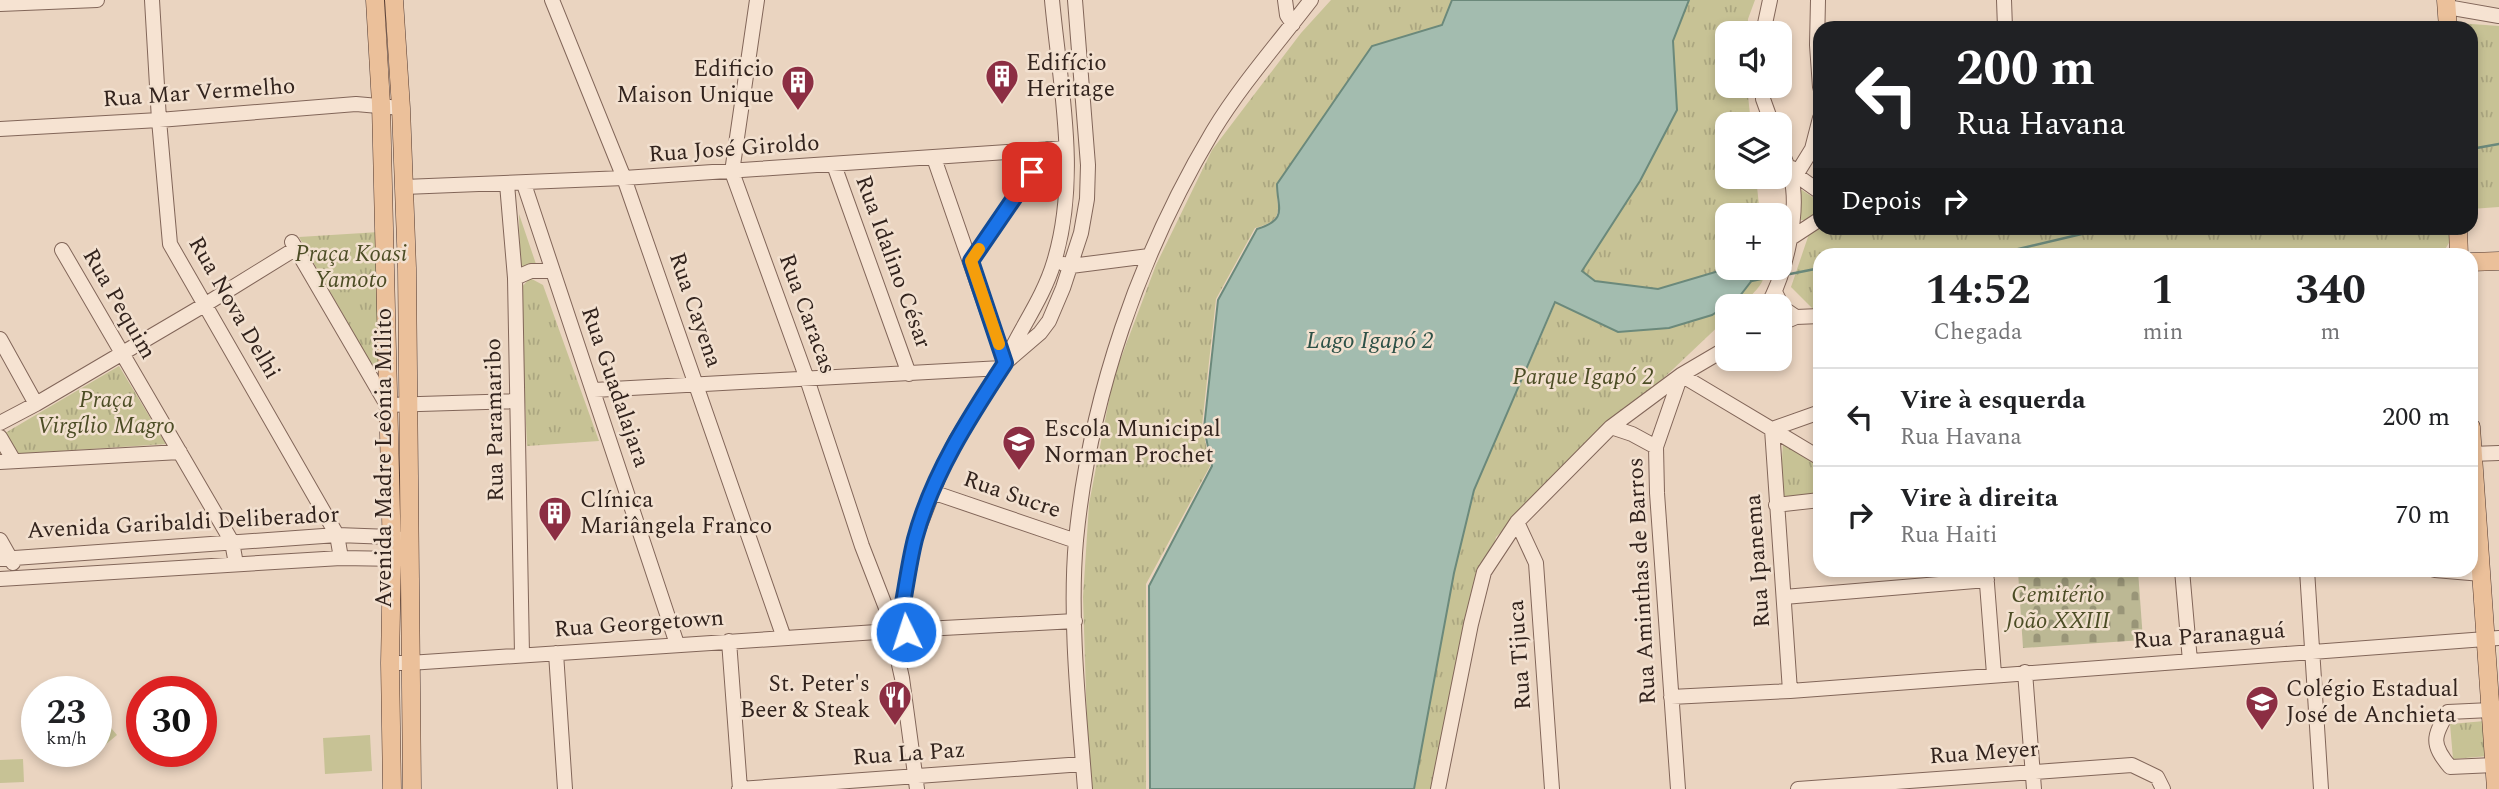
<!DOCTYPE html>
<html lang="pt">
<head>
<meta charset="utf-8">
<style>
	body { margin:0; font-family:Spectral,serif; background:#f6f6f6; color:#202124; height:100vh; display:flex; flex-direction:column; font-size:26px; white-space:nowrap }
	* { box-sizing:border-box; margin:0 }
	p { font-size:23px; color:#757577 }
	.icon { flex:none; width:38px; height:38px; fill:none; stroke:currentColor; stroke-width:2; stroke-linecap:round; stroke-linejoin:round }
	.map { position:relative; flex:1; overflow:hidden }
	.details { position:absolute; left:1813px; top:248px; width:665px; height:329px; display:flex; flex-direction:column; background:#fff; border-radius:21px; box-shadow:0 4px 10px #0003 }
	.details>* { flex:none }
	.banner { position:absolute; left:1813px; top:21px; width:665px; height:214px; border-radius:21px; box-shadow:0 4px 10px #0003; background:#202124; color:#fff; overflow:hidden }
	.buttons { position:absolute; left:1715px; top:21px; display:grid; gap:14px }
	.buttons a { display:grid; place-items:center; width:77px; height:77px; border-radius:14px; background:#fff; box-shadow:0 4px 10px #0003; font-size:35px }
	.speed { position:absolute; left:21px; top:676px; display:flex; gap:14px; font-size:35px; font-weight:700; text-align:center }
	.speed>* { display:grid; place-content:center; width:91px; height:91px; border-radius:50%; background:#fff; box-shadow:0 4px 10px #0003; line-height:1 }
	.speed small { font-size:18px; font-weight:400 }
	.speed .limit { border:10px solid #d22; background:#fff; color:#111 }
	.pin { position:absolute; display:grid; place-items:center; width:60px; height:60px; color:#fff; margin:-30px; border-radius:14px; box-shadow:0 4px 10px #0006 }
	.me { position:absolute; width:77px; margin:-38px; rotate:356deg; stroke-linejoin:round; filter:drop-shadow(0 0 5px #0008) }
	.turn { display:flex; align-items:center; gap:24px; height:147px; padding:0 28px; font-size:32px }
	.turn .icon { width:91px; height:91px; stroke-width:2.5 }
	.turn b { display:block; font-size:49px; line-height:60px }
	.then { display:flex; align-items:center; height:66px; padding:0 28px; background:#0003; gap:14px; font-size:26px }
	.eta { display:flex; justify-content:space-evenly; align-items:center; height:119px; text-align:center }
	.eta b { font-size:42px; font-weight:700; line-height:49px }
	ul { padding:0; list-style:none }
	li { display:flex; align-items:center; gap:21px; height:98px; padding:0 28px; border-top:2px solid #e0e0e0 }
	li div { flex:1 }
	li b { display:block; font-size:26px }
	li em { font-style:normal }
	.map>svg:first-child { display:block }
	.grass { fill:#c7c295 }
	.cemetery { fill:url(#cemetery-stones) }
	.park { fill:url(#park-tufts) }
	.water { fill:#a3bcaf; stroke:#6b897b; stroke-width:2 }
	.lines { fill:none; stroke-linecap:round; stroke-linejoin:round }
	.stream { stroke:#6b897b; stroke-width:2.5 }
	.minor-casing { stroke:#826659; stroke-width:16 }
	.major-casing { stroke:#4f362e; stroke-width:19 }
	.minor { stroke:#f6e3d2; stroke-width:14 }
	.major { stroke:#ebc09a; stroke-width:18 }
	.route-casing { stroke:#114b97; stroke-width:18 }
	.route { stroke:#1a73e8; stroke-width:12 }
	.slow { stroke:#f59e0b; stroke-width:12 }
	.labels { text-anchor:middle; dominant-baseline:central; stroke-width:5; stroke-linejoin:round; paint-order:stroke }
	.poi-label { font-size:23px; fill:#32231d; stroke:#f2e0cf; text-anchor:start }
	.street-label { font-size:23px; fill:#32231d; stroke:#f2e0cf }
	.park-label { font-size:23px; font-style:italic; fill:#4c4d25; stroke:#f2e0cf }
	.water-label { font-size:24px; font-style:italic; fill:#2d5147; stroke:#f2e0cf }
</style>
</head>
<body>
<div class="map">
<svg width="2499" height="789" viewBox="0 0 2499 789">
	<defs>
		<pattern id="cemetery-stones" width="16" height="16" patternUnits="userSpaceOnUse" patternTransform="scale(1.75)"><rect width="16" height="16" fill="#bcb894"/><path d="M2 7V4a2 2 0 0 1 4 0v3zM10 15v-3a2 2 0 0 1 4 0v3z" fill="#999578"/></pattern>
		<pattern id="park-tufts" width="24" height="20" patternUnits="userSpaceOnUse" patternTransform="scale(1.75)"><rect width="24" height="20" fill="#c7c295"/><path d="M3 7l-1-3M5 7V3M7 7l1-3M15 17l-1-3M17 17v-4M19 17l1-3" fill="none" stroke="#aba680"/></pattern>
	</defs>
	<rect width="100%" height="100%" fill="#ead4c0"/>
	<path class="grass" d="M1799,188L1820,202V212L1805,220H1801L1797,194Z
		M96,710L117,735L99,750L96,747Z
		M370,735L372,771L325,774L323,738Z
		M23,759L24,782L0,783V760Z"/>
	<path class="cemetery" d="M2018,571H2138L2143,640L2023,648Z"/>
	<path class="park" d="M1331,0H1452L1442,25L1372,47L1277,184C1275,207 1288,220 1255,228L1216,299L1202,425L1210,466L1146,584V789H1089L1083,597L1089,504L1113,379L1156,265L1212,150L1301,33Z
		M1689,0H1755L1748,19V33H1727V86H1747L1751,124H1727V177H1756L1760,215H1727V268H1765C1766,285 1751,295 1740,306H1727V318L1496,537L1437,789H1414L1454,573L1474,490L1556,302L1618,332L1722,270L1658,289L1594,281L1581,271L1640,181L1677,110L1673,41Z
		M2458,23L2499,26V207L2471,209V28H2458Z
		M519,214L536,264L527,265L520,269Z
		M1820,226V228H2458L2441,256H1820V308L1813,309L1791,287L1811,228Z
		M379,232L381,369L378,371L374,369L299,237Z
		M530,278L543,285L599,441L527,446L520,289Z
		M119,366L166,444L0,455V436Z
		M1783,440L1820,462V497L1780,503Z
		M2485,721L2488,756L2453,759L2450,724Z"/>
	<path class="water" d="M1452,0H1689L1673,41L1677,110L1640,181L1582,271L1595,281L1658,289L1722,270L1756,275L1739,297L1712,315L1669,328L1618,332L1555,302L1474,490L1454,573L1414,789H1150L1149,586L1212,466L1204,428L1218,300L1257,229C1289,219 1277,208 1277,184L1372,46L1442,25Z"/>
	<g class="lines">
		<path class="stream" d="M2471,149L2499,144
			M1958,256L2010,251L2107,228
			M1785,275L1820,268
			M1751,281L1775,276"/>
		<defs>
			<path id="minor" d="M152,0L159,120L170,244L337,535L341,558
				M552,0L624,178L784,638
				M757,0L732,172L807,379L862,546L893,626
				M1285,0L1287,15L1293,24
				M1818,0L1817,45L1820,87
				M2004,0L2005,28
				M0,4L97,0
				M2447,7L2499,16
				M1763,33L1770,0
				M1763,86V99L1772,124
				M0,129L159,120L356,104L401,108
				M934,158L1005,363
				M834,165L909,374
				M1792,168L1796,175L1820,192
				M1796,175L1812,149L1820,118
				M507,184L515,278L522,654
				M524,184L677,644
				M404,187L624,178L1066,148
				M1791,238L1820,219
				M292,242L387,405L517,401
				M62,250L232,542L236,564
				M971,261L1047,149
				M1064,264L1071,266L1149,256
				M515,278L531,271H551
				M1775,292L1783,308L1796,317
				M1767,306C1785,276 1800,212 1791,177C1788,166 1783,156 1780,145
				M1780,324L1796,317L1820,316
				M0,339L36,404
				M1007,358C1022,326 1044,296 1054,262C1080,177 1060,86 1052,0
				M1681,375L1820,458
				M594,390L1002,368
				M0,423L36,404L206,304L295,249
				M1611,427L1632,434L1656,447
				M1772,429L1790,691
				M1772,429L1820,412
				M0,437L14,461
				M2471,454L2499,453
				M0,462L180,452
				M932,492L1076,541
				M1776,505L1820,500
				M1517,522L1536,563L1552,789
				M0,540L13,563
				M0,559L337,535L391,537L411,541
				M2182,570L2190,661
				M2307,570L2321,789
				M2435,570L2482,574
				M1986,571L1994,674
				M0,579L341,558L400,559
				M1784,597L1987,580
				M899,624L915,538L941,471L956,440L1005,363L1040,333L1049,321L1063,288L1081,233L1087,199L1088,165L1075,0
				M906,630L1075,621
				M892,633L902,678L917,789
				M729,641L740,789
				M556,653L565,789
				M390,663H409L892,631
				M2025,672L2034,789
				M1671,697L1790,691L2499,638
				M2491,710L2448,712C2433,737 2431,744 2450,767L2494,765
				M739,789L1083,764
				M1085,789C1079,711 1069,618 1076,540C1090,397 1139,255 1213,131C1241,85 1278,43 1311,0
				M1438,789L1471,624L1484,572L1517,522L1611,427L1681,375L1727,348
				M1678,789L1657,493L1656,447L1681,375
				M1798,789L2132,765L2157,777L2163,789"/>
			<path id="major" d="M375,0L381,104L392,557L390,663L392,789
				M394,0L401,108L407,268L412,789
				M2446,0L2448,28
				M2458,228L2459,256
				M2471,262L2499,261
				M2471,427L2496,789"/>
		</defs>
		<use href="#minor" class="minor-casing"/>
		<use href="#major" class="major-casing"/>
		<use href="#minor" class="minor"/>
		<use href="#major" class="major"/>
	</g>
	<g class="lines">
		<defs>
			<path id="route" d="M906,632L904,625L899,624C905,596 908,567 915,539C932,475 969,418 1005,363L971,261L1032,172"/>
		</defs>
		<use href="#route" class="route-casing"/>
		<use href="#route" class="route"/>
		<path class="slow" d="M979,249L971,261L999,344"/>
	</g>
	<defs>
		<symbol id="building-pin" viewBox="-11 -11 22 30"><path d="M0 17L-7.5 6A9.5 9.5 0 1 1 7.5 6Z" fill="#8c2e43" stroke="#f2e0cf"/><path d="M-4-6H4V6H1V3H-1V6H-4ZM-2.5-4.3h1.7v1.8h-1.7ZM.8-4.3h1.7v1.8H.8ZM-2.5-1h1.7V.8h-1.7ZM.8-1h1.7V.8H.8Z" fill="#fff"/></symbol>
		<symbol id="school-pin" viewBox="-11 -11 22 30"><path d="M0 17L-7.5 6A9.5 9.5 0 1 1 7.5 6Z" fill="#8c2e43" stroke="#f2e0cf"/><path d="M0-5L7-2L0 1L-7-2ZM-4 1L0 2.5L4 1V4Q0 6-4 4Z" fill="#fff"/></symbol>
		<symbol id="restaurant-pin" viewBox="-11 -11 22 30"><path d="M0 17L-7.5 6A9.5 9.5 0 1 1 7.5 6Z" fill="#8c2e43" stroke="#f2e0cf"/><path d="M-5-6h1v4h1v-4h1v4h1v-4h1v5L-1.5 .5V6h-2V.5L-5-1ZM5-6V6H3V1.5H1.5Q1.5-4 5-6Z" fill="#fff"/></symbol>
	</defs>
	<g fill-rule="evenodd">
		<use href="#building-pin" x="983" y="57" width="38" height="52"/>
		<use href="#building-pin" x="779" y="63" width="38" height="52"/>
		<use href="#school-pin" x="1000" y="423" width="38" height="52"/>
		<use href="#building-pin" x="536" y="494" width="38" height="52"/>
		<use href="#restaurant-pin" x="876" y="678" width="38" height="52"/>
		<use href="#school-pin" x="2243" y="683" width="38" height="52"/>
	</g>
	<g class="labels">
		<g class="poi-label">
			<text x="1026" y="63">Edifício<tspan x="1026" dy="26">Heritage</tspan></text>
			<text x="774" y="69" text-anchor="end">Edificio<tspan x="774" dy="26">Maison Unique</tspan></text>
			<text x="1044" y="429">Escola Municipal<tspan x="1044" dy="26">Norman Prochet</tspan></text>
			<text x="580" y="500">Clínica<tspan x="580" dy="26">Mariângela Franco</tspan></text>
			<text x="870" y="684" text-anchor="end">St. Peter's<tspan x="870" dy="26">Beer &amp; Steak</tspan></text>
			<text x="2286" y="689">Colégio Estadual<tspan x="2286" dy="26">José de Anchieta</tspan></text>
		</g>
		<g class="street-label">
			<text transform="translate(199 93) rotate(-4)">Rua Mar Vermelho</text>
			<text transform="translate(734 149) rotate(-4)">Rua José Giroldo</text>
			<text transform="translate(893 262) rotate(70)">Rua Idalino César</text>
			<text transform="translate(119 304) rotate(60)">Rua Pequim</text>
			<text transform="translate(234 308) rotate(60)">Rua Nova Delhi</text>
			<text transform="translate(695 310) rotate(71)">Rua Cayena</text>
			<text transform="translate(807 314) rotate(70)">Rua Caracas</text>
			<text transform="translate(615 387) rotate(71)">Rua Guadalajara</text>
			<text transform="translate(495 420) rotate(-91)">Rua Paramaribo</text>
			<text transform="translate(384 458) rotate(-90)">Avenida Madre Leônia Milito</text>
			<text transform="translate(1012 495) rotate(19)">Rua Sucre</text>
			<text transform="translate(183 523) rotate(-3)">Avenida Garibaldi Deliberador</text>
			<text transform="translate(1758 561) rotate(-94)">Rua Ipanema</text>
			<text transform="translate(1642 581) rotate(-93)">Rua Aminthas de Barros</text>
			<text transform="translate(639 624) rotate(-4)">Rua Georgetown</text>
			<text transform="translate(2209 636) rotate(-4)">Rua Paranaguá</text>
			<text transform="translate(1520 655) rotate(-94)">Rua Tijuca</text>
			<text transform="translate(1984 753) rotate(-4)">Rua Meyer</text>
			<text transform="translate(909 754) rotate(-4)">Rua La Paz</text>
		</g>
		<g class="park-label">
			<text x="351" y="254">Praça Koasi<tspan x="351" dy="26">Yamoto</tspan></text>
			<text x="1583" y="377">Parque Igapó 2</text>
			<text x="106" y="400">Praça<tspan x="106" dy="26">Virgílio Magro</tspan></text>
			<text x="2058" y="595">Cemitério<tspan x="2058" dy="26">João XXIII</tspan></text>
		</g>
		<g class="water-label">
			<text x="1370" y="341">Lago Igapó 2</text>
		</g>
	</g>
</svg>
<div class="buttons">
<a><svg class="icon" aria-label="sound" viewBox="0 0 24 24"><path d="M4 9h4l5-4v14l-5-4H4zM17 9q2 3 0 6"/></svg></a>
<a><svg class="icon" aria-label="layers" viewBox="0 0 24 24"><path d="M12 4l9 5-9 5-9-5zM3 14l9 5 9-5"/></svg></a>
<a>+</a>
<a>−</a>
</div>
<div class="speed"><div>23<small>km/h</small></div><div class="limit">30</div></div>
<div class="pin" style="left:1032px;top:172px;background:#d93025"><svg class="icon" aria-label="arrive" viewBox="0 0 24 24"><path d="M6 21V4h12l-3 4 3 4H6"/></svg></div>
<svg class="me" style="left:906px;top:632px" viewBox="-20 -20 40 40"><circle r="17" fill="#1a73e8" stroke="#fff" stroke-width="3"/><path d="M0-11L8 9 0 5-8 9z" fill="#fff"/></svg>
<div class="banner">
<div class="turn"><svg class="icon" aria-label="left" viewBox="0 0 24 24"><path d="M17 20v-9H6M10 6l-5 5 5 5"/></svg><div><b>200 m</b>Rua Havana</div></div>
<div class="then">Depois<svg class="icon" aria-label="right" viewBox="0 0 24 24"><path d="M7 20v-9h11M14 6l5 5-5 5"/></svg></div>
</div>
<section class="details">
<div class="eta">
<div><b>14:52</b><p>Chegada</p></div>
<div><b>1</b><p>min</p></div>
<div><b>340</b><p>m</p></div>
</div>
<ul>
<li><svg class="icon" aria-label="left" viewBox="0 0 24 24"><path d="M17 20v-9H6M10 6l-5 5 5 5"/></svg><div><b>Vire à esquerda</b><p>Rua Havana</p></div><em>200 m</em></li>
<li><svg class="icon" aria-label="right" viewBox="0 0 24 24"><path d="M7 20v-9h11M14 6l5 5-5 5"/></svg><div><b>Vire à direita</b><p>Rua Haiti</p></div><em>70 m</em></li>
</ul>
</section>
</div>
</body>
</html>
